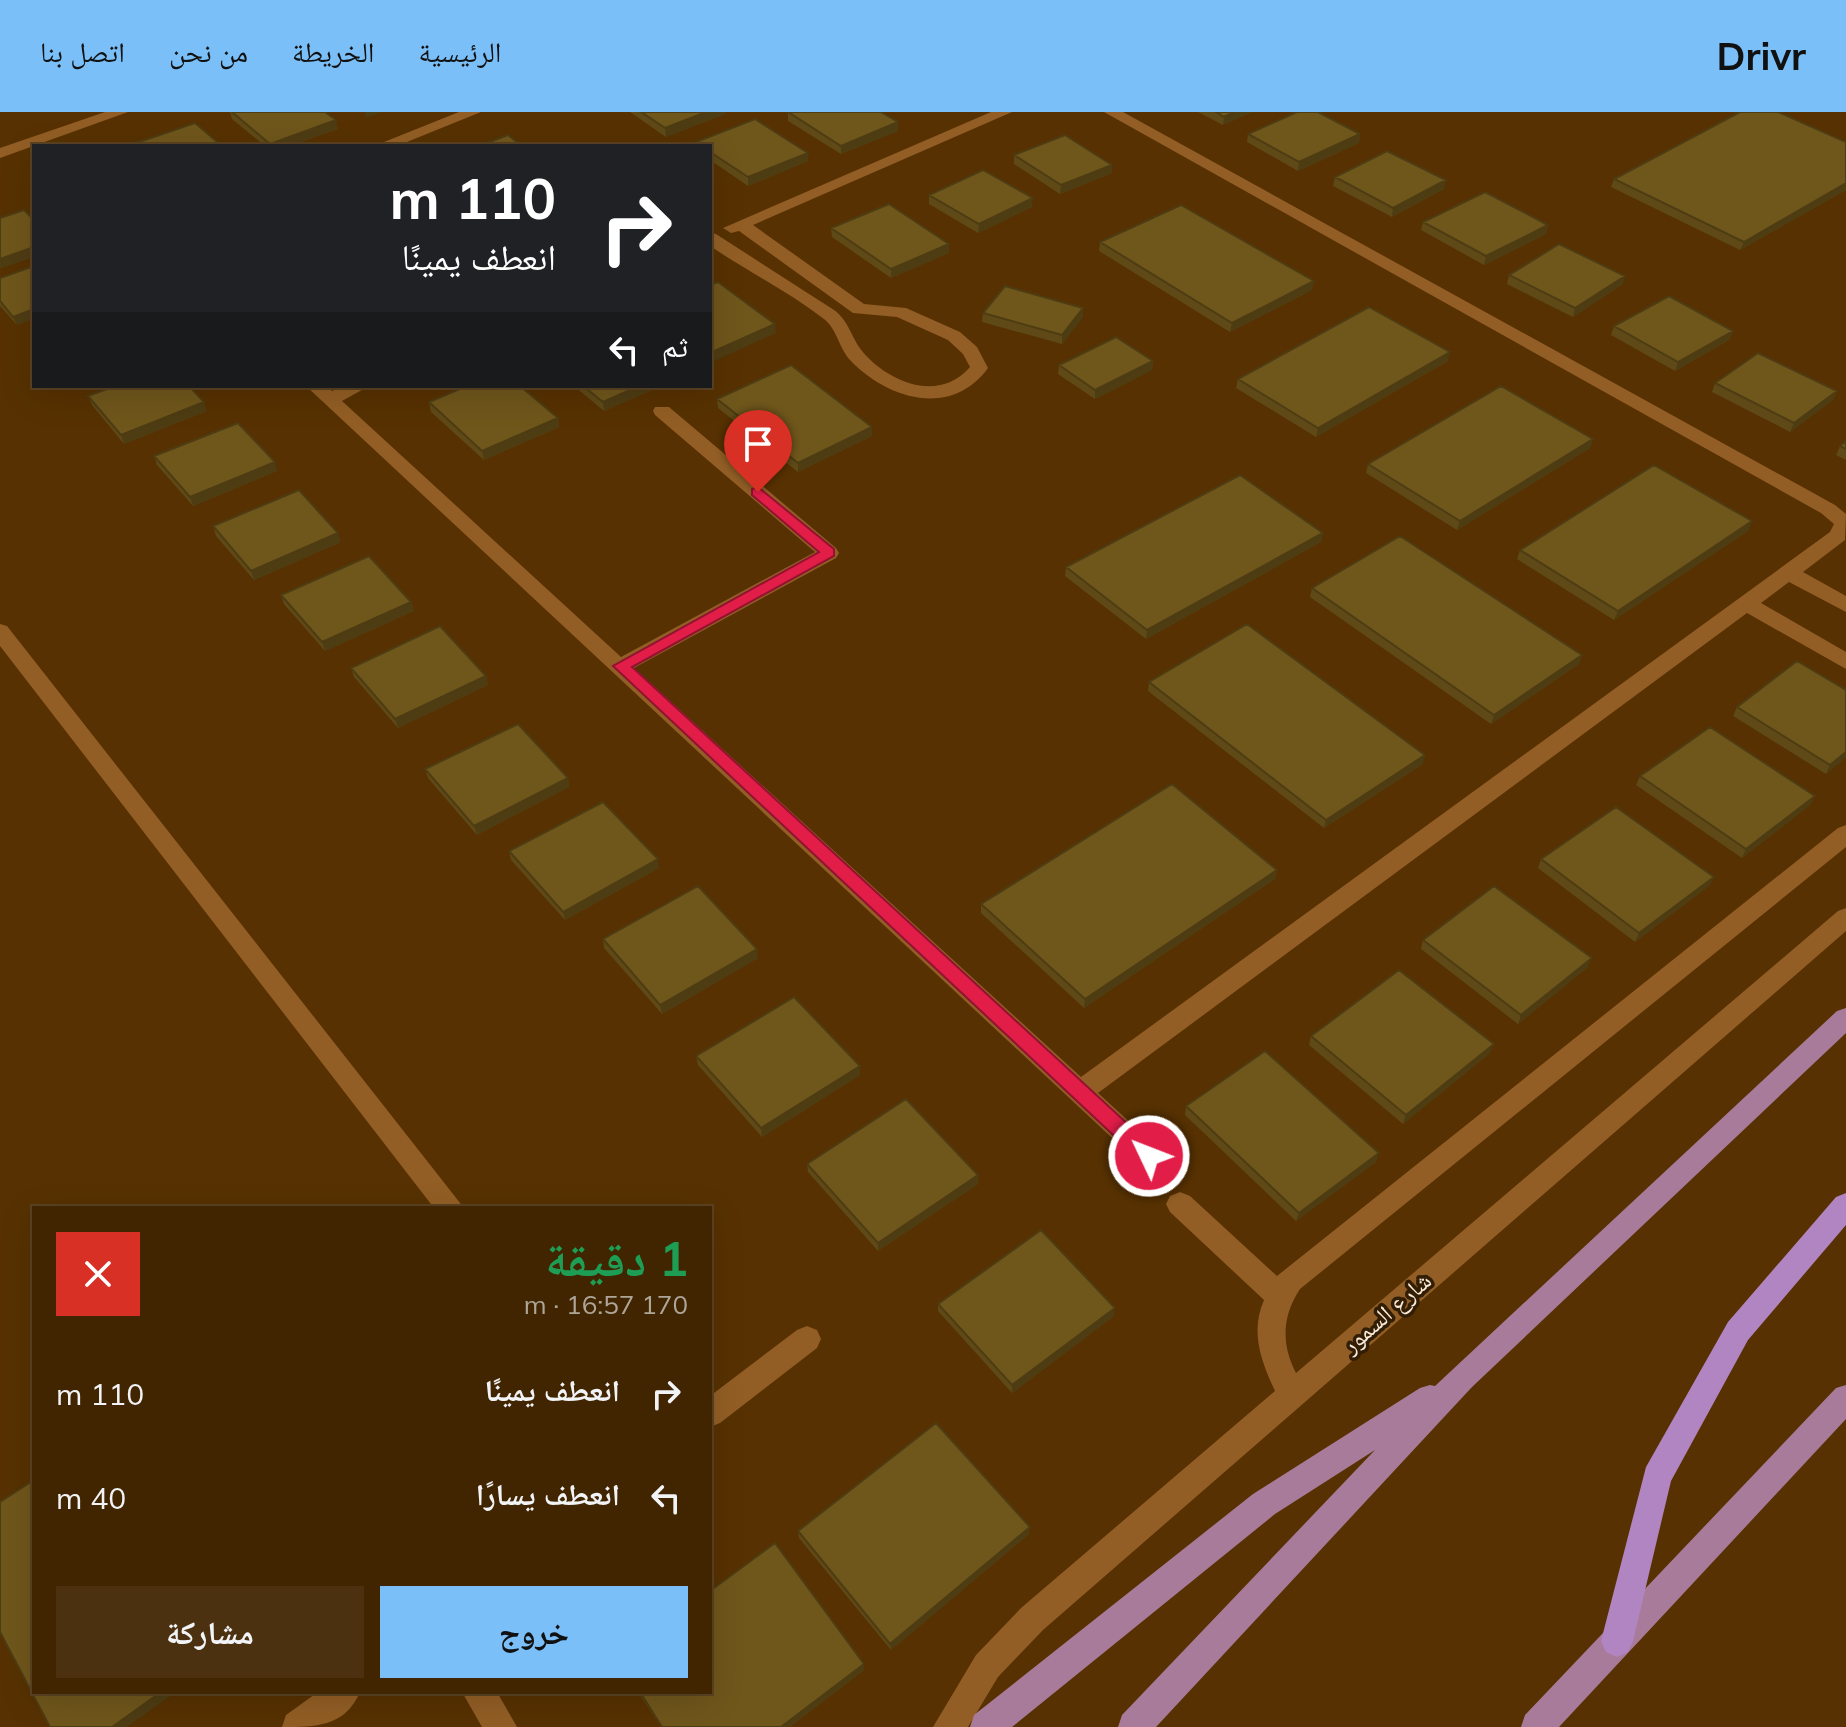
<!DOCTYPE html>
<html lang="ar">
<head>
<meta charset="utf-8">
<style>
	body { margin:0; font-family:Mulish,"Noto Naskh Arabic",sans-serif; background:#4c3110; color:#f1f3f6; direction:rtl; height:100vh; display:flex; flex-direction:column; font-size:30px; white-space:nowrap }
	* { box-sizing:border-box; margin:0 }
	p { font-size:26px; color:#aea599 }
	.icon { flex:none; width:44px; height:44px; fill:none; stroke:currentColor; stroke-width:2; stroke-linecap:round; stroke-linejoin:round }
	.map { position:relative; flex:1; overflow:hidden; direction:ltr }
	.sheet { position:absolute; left:32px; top:1094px; width:680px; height:488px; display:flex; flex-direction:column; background:#412501; border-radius:0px; box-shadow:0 8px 32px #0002,0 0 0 2px #5a4223; direction:rtl }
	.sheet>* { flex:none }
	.guide { position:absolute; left:32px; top:32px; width:680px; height:244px; border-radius:0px; box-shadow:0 8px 32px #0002,0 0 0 2px #5a4223; direction:rtl; background:#202124; color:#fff; overflow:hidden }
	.pin { position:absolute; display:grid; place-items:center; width:68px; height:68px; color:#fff; margin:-82px -34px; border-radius:50% 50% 50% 0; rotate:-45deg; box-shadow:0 0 8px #0007 }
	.pin .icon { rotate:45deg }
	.me { position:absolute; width:88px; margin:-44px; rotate:313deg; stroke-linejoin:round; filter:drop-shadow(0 0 6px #0008) }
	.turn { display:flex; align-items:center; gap:28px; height:168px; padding:0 24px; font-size:36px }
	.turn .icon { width:104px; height:104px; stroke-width:2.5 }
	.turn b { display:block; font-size:56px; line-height:68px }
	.then { display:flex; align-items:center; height:76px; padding:0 24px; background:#0003; gap:16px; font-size:30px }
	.round { display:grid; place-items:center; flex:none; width:84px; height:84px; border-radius:0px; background:#4c3110 }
	.overview { display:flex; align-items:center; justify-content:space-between; height:136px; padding:0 24px }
	h1 { font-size:48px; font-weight:700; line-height:60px; color:#1e9e55 }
	.cta { display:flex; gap:16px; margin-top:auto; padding:16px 24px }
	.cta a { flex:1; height:92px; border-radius:0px; background:#7abff8; color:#111; font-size:32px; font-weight:700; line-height:92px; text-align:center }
	.cta a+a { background:#4c3110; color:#f1f3f6 }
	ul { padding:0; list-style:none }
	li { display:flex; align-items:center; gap:24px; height:104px; padding:0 24px }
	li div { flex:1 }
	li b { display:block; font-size:30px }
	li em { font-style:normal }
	header { display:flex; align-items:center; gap:48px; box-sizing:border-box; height:112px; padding:0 40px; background:#7abff8; color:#111 }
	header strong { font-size:38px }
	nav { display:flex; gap:44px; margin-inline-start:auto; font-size:28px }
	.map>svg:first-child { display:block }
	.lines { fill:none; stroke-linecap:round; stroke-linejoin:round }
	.minor { fill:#925e25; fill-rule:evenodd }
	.primary { fill:#a97b9a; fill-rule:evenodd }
	.trunk { fill:#b185c1; fill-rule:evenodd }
	.wall { fill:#5f4a17 }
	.shaded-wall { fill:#4e3c13 }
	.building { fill:#6f561b; stroke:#4e3c13; stroke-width:2 }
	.route { fill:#e11d48; stroke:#92132f; stroke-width:2 }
	.labels { text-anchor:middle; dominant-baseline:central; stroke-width:7; stroke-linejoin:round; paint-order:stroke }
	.street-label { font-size:24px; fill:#fcead9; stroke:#321d05 }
</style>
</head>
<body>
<header>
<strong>Drivr</strong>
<nav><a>الرئيسية</a><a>الخريطة</a><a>من نحن</a><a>اتصل بنا</a></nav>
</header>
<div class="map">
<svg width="1846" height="1615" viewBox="0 0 1846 1615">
	<rect width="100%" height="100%" fill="#573101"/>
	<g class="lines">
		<path class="minor" d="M105,0H128L0,46V36Z
			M459,0H481L397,34H374Z
			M991,0H1012L753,113L864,192L906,196L960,220L977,235L988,256C952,306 888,288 850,248C839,236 837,217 824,207C789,180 747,159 710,134V121L716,122L834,198C849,209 851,225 862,239C889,271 939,291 970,255L963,242L948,228L897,205L853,201L739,119L731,121L723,116Z
			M1104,0H1123L1835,393L1846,402L1845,428L1803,460L1846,484V500L1789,470L1761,491L1846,540V557L1747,501L1098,981L1158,1036L1162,1044L1158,1052L1149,1055L1140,1052L306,274H326L332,279L344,274H369L342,289L621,545L815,440L655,303L653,299L655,295H669L836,436L839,441L836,446L634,556L1081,965L1830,420L1834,412L1821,401Z
			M0,512L7,514L464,1096H434L0,534Z
			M1846,713V735L1300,1177C1282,1204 1281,1232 1296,1261L1838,799L1846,796V819L1043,1518L998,1565L968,1615H933L976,1543L1021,1496L1275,1279C1261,1249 1250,1220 1264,1188L1170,1100L1166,1092L1170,1084L1180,1080L1190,1084L1277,1164L1838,716Z
			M807,1214L817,1218L821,1227L817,1236L720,1311L710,1315V1284L797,1218Z
			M318,1580H360C345,1615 315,1615 282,1615L286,1603Z
			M462,1580H497L517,1615H482Z"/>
		<path class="primary" d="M1846,896V921L1472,1275L1156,1615H1118L1122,1603L1375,1338L1275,1402L1012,1615H970L974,1603L1253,1382L1420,1276L1430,1273L1435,1274L1837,899Z
			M1846,1273V1307L1559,1615H1521L1525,1603L1836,1276Z"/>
		<path class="trunk" d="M1846,1081V1113L1748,1228L1671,1369L1633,1529L1628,1540L1617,1545L1606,1540L1601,1529L1646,1355L1728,1210L1836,1085Z"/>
	</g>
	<path class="wall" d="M230,0H325L338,17L290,34H265L232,7Z
		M630,0H725V2L666,25Z
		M788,0L898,19L841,42L788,9Z
		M1198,0H1252L1223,13Z
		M1248,22H1360L1359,31L1298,59L1247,30Z
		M696,30L808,41V49L748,74L710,48V34H696Z
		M1846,30V78L1740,138L1611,75L1614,67Z
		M1014,43L1112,53V61L1060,82L1014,52Z
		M1335,65L1444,77L1392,105L1333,74Z
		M929,83L1032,95L978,121L929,92Z
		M1423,110L1548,113L1546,122L1484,153L1421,118Z
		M831,116L949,141L891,166L832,125Z
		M1100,130L1312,178L1230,220L1099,139Z
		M1509,163L1623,172L1573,205L1507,172Z
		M0,166L17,213L0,194Z
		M1083,196V205L1062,232L982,210L983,201Z
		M1614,214L1733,219L1729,228L1675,259L1611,223Z
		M1153,249L1152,258L1095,287L1058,262L1059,253Z
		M1448,249L1316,325L1236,276L1238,267Z
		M1715,271L1837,279L1833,288L1790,320L1712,280Z
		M574,274H661L604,299Z
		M88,284L207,299L124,332L92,293Z
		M717,287L872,315V324L798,360L718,296Z
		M429,290L558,306L559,315L484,348L431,300Z
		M1593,327L1590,336L1457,418L1366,361L1368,352Z
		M1846,329V348L1836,343L1840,334Z
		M154,344L277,359L193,394L157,353Z
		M213,414L341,430L254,468L216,424Z
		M1748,419L1614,508L1517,447L1520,438Z
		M1323,421L1321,430L1146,527L1065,464L1066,455Z
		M1312,476L1582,543L1579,552L1491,612L1310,485Z
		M281,483L411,490L414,499L325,539L284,492Z
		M351,556L486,564L488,573L398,616L354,565Z
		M1149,570L1423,652L1324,716L1148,579Z
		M1737,595L1846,645L1826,662L1733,604Z
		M425,657L568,666L569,675L477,723L428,666Z
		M1640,664L1815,684L1810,693L1742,746L1636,673Z
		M509,739L659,756L565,808L511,748Z
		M1541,747L1714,765L1709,774L1635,830L1538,756Z
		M1277,758L1275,767L1084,896L981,801V792Z
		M603,827L758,846L662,902L604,836Z
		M1423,828L1588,855L1518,912L1421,837Z
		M1311,924L1490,941L1403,1012L1309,933Z
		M696,944L860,963L762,1025L698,953Z
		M1186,994L1376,1050L1296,1109L1185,1003Z
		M807,1052L978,1072L878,1139L808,1060Z
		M938,1192L1114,1204L1012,1281L938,1199Z
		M798,1419L1029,1422L891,1538L799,1426Z
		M864,1558L790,1615H661L638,1580H710Z"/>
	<path class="shaded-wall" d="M365,0H382L366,6Z
		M706,0H725V2L666,25L665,16Z
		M1234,0H1252L1223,13L1224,5Z
		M336,8L338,17L290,34H271L270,32Z
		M898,10V19L841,42V34Z
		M1360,22L1359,31L1298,59L1299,50Z
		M808,41V49L748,74V65Z
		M1112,53V61L1060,82L1061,73Z
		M1446,68L1444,77L1392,105L1393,96Z
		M1846,71V78L1740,138L1744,130Z
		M1033,86L1032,95L978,121L979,112Z
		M1548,113L1546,122L1484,153L1486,144Z
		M949,132V141L891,166V157Z
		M34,135V145L0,157V147Z
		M1625,164L1623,172L1573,205L1575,196Z
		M1314,169L1312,178L1230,220L1232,211Z
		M1083,196V205L1062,232V223Z
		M34,197V207L17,213L13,205Z
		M775,212L776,221L710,251V241Z
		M1733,219L1729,228L1675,259L1678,250Z
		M1450,240L1448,249L1316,325L1318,316Z
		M1153,249L1152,258L1095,287V278Z
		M639,274H661L604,299L603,290Z
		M1837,279L1833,288L1790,320L1794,311Z
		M204,290L207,299L124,332L121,323Z
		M558,306L559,315L484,348L482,339Z
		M872,315V324L798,360V351Z
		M1593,327L1590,336L1457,418L1460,409Z
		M275,350L277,359L193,394L190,385Z
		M1752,409L1748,419L1614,508L1618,499Z
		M338,421L341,430L254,468L251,459Z
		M1323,421L1321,430L1146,527L1147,518Z
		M411,490L414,499L325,539L322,530Z
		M1582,543L1579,552L1491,612L1494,603Z
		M486,564L488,573L398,616L395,607Z
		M1846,640V645L1826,662L1830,653Z
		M1425,643L1423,652L1324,716L1326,708Z
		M568,666L569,675L477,723L474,714Z
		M1815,684L1810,693L1742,746L1746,737Z
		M658,747L659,756L565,808L563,800Z
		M1277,758L1275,767L1084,896L1085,887Z
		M1714,765L1709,774L1635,830L1639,821Z
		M757,837L758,846L662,902L660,893Z
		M1592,846L1588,855L1518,912L1521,903Z
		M1494,932L1490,941L1403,1012L1406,1003Z
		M860,954V963L762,1025L761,1016Z
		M1379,1041L1376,1050L1296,1109L1299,1101Z
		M978,1063V1072L878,1139V1131Z
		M1115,1196L1114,1204L1012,1281V1273Z
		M1030,1415L1029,1422L891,1538L890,1532Z
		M864,1552V1558L790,1615H781Z
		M161,1580H176L127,1615H112Z"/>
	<path class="building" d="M232,0H325L336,8L270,32Z
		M641,0H706L665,16Z
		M788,0H881L898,10L841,34Z
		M1216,0H1234L1224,5Z
		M1297,0H1318L1360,22L1299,50L1248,22Z
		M1740,0H1778L1846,30V71L1744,130L1614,67Z
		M755,7L808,41L748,65L710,40V34H702L696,30Z
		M195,11L222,34H127Z
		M508,23L522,34H479Z
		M1065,23L1112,53L1061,73L1014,43Z
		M1387,39L1446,68L1393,96L1335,65Z
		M983,58L1033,86L979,112L929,83Z
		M1485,80L1548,113L1486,144L1423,110Z
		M889,92L949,132L891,157L831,116Z
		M1181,93L1314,169L1232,211L1100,130Z
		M24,98L34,108V135L0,147V106Z
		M1559,132L1625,164L1575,196L1509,163Z
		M34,154V197L13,205L0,189V166Z
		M718,170L775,212L710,241V173Z
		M1005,174L1083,196L1062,223L983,201Z
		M1669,184L1733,219L1678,250L1614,214Z
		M1369,195L1450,240L1318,316L1238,267Z
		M1116,225L1153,249L1095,278L1059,253Z
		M1758,241L1837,279L1794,311L1715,271Z
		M791,253L872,315L798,351L717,287Z
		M115,274H189L204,290L121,323L88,284Z
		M467,274H520L558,306L482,339L429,290Z
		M583,274H639L603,290Z
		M1501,274L1593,327L1460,409L1368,352Z
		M238,311L275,350L190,385L154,344Z
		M1846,329V337L1840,334Z
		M1654,353L1752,409L1618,499L1520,438Z
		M1240,363L1323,421L1147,518L1066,455Z
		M299,378L338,421L251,459L213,414Z
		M1400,424L1582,543L1494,603L1312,476Z
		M369,444L411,490L322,530L281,483Z
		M1247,512L1425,643L1326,708L1149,570Z
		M440,514L486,564L395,607L351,556Z
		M1797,549L1846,578V640L1830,653L1737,595Z
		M518,612L568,666L474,714L425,657Z
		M1710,615L1815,684L1746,737L1640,664Z
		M1172,672L1277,758L1085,887L981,792Z
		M603,690L658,747L563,800L509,739Z
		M1616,695L1714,765L1639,821L1541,747Z
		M698,774L757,837L660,893L603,827Z
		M1494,774L1592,846L1521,903L1423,828Z
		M1399,858L1494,932L1406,1003L1311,924Z
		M794,885L860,954L761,1016L696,944Z
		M1265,939L1379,1041L1299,1101L1186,994Z
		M906,987L978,1063L878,1131L807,1052Z
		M1041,1118L1115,1196L1012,1273L938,1192Z
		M936,1311L1030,1415L890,1532L798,1419Z
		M34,1368V1580H161L112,1615H50L0,1520V1390Z
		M775,1431L864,1552L781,1615H662L640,1580H710V1479Z"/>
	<path class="route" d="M758,375L834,437V444L632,555L1156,1038L1159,1044L1156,1050L1149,1052L1142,1050L613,554L819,440L752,383V377Z"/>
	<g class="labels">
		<g class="street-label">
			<text transform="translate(1386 1200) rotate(-41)">شارع السمور</text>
		</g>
	</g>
</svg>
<div class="pin" style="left:758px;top:380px;background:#d93025"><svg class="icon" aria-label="arrive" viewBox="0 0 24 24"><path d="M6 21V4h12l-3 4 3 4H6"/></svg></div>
<svg class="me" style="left:1149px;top:1044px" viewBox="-20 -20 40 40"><circle r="17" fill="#e11d48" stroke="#fff" stroke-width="3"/><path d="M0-11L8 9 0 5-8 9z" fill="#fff"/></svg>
<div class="guide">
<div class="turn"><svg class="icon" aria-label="right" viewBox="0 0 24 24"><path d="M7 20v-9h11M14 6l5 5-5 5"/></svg><div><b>110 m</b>انعطف يمينًا</div></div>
<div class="then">ثم<svg class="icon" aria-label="left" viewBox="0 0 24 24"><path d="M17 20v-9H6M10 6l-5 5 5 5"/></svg></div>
</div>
<section class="sheet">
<div class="overview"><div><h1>1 دقيقة</h1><p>170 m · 16:57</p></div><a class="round" style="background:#d93025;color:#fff"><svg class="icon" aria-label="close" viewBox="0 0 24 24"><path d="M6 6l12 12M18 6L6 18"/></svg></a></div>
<ul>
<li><svg class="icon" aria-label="right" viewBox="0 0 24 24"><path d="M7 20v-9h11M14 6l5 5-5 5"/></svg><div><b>انعطف يمينًا</b></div><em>110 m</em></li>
<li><svg class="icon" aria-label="left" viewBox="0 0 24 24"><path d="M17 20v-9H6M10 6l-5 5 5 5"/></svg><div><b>انعطف يسارًا</b></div><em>40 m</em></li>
</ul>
<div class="cta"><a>خروج</a><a>مشاركة</a></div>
</section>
</div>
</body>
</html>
